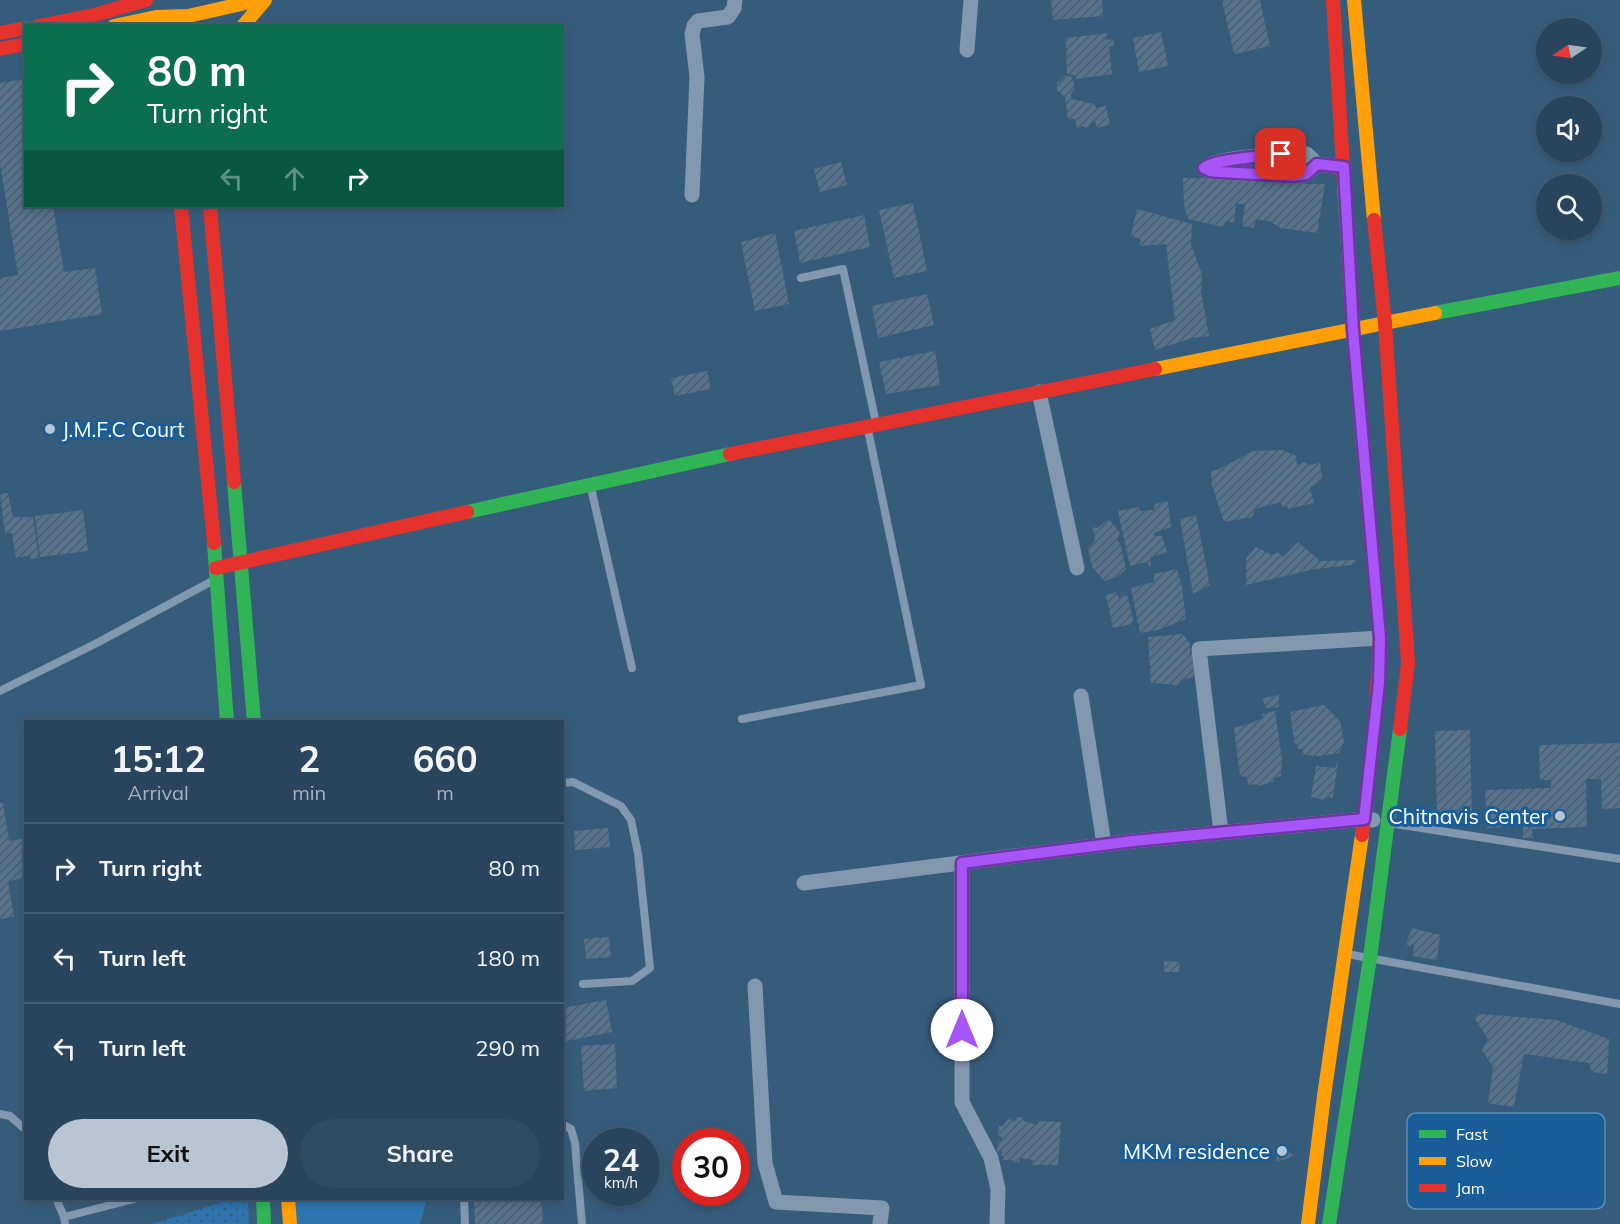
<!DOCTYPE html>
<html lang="en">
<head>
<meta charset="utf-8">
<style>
	body { margin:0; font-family:Mulish,sans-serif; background:#304c63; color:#f1f3f6; height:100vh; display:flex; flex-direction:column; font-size:22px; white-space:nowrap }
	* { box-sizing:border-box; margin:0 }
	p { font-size:20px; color:#a5b1bc }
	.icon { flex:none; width:33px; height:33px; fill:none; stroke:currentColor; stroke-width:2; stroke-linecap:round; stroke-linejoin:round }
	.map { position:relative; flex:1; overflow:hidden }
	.side { position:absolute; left:24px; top:720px; width:540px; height:480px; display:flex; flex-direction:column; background:#28455d; border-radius:0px; box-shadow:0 3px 9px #0003,0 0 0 2px #445d72 }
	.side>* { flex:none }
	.guide { position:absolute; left:24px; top:24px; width:540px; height:183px; border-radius:0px; box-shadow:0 3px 9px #0003,0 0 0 2px #445d72; background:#0b6e4f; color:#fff; overflow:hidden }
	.needle { width:39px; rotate:257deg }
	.tools { position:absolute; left:1536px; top:18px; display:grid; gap:12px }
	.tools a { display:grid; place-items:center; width:66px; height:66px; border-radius:50%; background:#28455d; box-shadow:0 3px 9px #0003,0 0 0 2px #445d72; font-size:30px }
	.speed { position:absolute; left:582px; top:1128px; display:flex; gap:12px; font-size:30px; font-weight:700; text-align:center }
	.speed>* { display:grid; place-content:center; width:78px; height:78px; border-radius:50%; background:#28455d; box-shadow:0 3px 9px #0003,0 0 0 2px #445d72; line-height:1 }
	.speed small { font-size:15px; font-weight:400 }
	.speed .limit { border:9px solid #d22; background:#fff; color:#111 }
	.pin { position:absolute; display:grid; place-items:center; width:51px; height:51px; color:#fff; margin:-26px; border-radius:12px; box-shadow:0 3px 9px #0006 }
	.me { position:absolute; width:66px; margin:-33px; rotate:0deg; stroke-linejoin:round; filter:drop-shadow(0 0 4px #0008) }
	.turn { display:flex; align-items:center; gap:21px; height:126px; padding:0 24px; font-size:27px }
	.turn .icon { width:78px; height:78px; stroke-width:2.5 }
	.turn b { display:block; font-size:42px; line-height:51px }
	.lanes { display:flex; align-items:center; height:57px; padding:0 24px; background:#0003; justify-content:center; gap:30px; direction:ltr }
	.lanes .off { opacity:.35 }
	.eta { display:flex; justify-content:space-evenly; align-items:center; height:102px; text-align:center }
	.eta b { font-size:36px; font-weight:700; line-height:42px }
	.action { display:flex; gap:12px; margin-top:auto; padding:12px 24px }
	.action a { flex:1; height:69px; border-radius:36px; background:#b9c6d1; color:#111; font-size:24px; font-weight:700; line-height:69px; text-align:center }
	.action a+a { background:#304c63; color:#f1f3f6 }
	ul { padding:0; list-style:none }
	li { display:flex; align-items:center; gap:18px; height:90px; padding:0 24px; border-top:2px solid #445d72 }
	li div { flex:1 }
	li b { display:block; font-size:22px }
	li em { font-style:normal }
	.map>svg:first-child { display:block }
	.park { fill:url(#park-dots) }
	.garden { fill:#2e74ae }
	.building { fill:url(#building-hatch) }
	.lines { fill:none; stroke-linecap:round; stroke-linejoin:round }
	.lane { stroke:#8198ae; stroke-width:8 }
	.street { stroke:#8198ae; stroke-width:15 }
	.fast { stroke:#30b455; stroke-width:14 }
	.slow { stroke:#ff9f0a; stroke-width:14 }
	.jam { stroke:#e5322d; stroke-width:14 }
	.route-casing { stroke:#6d37a1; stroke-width:15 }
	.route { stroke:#a855f7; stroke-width:10 }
	.poi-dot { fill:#b9c6d1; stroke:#195e99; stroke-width:2 }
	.labels { text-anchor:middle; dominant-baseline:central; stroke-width:6; stroke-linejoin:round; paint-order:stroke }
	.poi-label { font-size:21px; fill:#fff; stroke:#195e99; text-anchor:end }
	.key { fill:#195e99; stroke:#5e8eb8; stroke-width:1.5 }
	.key-label { font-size:16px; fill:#fff }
</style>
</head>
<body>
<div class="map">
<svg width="1620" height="1224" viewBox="0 0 1620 1224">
	<defs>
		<pattern id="park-dots" width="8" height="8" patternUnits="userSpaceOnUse" patternTransform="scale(1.5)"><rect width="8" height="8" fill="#2e74ae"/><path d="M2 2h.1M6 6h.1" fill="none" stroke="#3e5e78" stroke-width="1.8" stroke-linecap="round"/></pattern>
		<pattern id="building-hatch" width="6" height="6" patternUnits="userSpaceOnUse" patternTransform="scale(1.5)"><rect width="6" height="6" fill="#55738c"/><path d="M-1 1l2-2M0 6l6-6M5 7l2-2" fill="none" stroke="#505c66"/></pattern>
	</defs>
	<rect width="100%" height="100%" fill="#365c7c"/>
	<path class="park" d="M236,1198L248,1199L249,1224H152Z"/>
	<path class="garden" d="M281,1199H427L420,1224H284Z"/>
	<path class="building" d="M1051,0H1102L1103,16L1053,20Z
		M1222,0H1260L1270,46L1234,54Z
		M1161,32L1168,66L1139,72L1133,38Z
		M1108,33L1106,40L1113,39L1114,45L1109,47L1112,74L1076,79L1075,75L1067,74L1066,38Z
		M1065,75L1072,77L1074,83L1075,88L1071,94L1072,99L1094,104L1096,108L1106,106L1110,125L1097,128L1095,121L1091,122L1090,126L1086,129L1084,126L1077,128L1075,119H1068L1065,97L1057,90V82L1063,79Z
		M26,79V206H53L64,272L95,268L102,314L0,331V278L18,275L0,163V83Z
		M841,162L847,185L820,192L814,169Z
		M1183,178L1269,179L1308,184H1325L1317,233L1281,228L1269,221L1256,219L1254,228L1242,226L1245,204H1236L1234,223L1226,221L1223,227L1188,219L1184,204Z
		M913,203L927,271L894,278L879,210Z
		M1137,209L1192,224L1191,245L1202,274L1201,292L1209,336L1192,338L1155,350L1150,329L1175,320L1166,244L1139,246L1141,240L1131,235Z
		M864,215L870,247L800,263L794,231Z
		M775,233L789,304L755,311L741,242Z
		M927,294L934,325L878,338L872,306Z
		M935,351L940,385L886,394L879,362Z
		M707,371L711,389L675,396L671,378Z
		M1282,450L1296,456L1297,465L1304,462L1310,465L1320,462L1322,479L1310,488L1314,503L1288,509L1287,506L1282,507L1281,502L1255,509L1252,517L1224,522L1212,486L1211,471L1219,469L1253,451Z
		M8,493L13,517H33L39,558L31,559V555L16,558L12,533H5L0,494Z
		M1168,501L1171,527L1154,533L1155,536H1162L1167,552L1151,557V565L1149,566L1147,562L1130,566L1118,511L1139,507L1140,511L1154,510L1155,504Z
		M83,510L88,551L40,557L35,516Z
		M1196,515L1210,585L1193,594L1180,519Z
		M1109,519L1120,533L1117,539L1121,546L1126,569L1117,577L1104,581L1092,567L1088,548L1094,542L1095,538L1092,527L1097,528Z
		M1298,542L1320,561L1358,560L1351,565L1315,569L1246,585V558L1256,547L1272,555L1278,552L1283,557Z
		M1177,569L1182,588L1186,619L1158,630L1140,633L1131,588L1154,582V574Z
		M1116,592L1119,598L1127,595L1133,619L1132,624L1113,628L1106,595Z
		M1183,634L1190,644V653L1199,658L1200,671L1190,678L1181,680L1179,685L1151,683L1148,637Z
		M1279,695V707L1266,708L1262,698Z
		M1324,705L1340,721L1344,742L1339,753L1321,756L1304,755L1302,749H1298L1296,742L1295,746L1290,712Z
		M1275,711L1282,760L1281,776L1275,778L1273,782L1258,786L1257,784L1248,785L1247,777L1240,776L1234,728L1251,723L1263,718L1262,714Z
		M1470,730L1472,820L1437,821L1435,731Z
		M1620,743V808L1602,809L1601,779H1586L1587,827L1532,829L1533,838H1523V826L1487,828L1485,790L1551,788V780H1540L1539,745Z
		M1338,760L1333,798L1329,797L1324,800L1311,797L1316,766L1335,768Z
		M0,803H3L9,841L26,838V878L8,881L14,917L0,919Z
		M608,828L610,847L575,850L574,831Z
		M1412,928L1440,935L1437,960L1413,956L1414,943L1410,946L1406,944Z
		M609,937L611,957L586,959L584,939Z
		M1164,961L1180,962L1179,972H1164Z
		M606,1000L612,1032L562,1042V1008Z
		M1482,1014L1556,1020L1609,1039L1607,1074L1592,1072L1589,1063L1524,1054L1514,1107L1488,1103L1493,1067L1482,1050L1488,1039L1474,1017Z
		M615,1044L617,1088L584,1091L581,1046Z
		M1017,1117L1023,1118L1024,1121L1037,1125L1039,1121L1061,1122L1058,1165H1032L1033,1160L1020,1158L1019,1163L1012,1162L1014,1160H1003L1004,1157L1001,1155L1003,1152L997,1151L998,1141H1002V1137L998,1136L999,1126H1003L1008,1119L1016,1121Z
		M1278,1145L1295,1156L1276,1162Z
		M474,1198H541L543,1224H475Z"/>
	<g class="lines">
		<path class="lane" d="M801,278L843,269L876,423
			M591,488L632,668
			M0,691L95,644L214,580
			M742,719L921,685L868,430
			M562,783L573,782L621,806L631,820L638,853L650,968L632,981L583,984
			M1389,823L1620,859
			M1347,954L1620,1004
			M0,1114L10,1116L26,1130
			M562,1124L571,1129L575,1143L582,1224
			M56,1198L64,1217
			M464,1198L465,1224
			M65,1224L64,1217L138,1198"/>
		<path class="street" d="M967,50L971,0
			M1205,168C1215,157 1290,153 1307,154L1317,164L1344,167
			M1205,168L1210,171L1219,172L1294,176L1306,174L1317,164
			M692,195L697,77L692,34L694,26L698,21L728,17L734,8L735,0
			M1039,392L1077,568
			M1081,696L1104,844
			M1221,832L1199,649L1380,638
			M962,863V1102L991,1158L998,1189L997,1224
			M804,883L1133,841L1364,819L1373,820
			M755,986L765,1163L776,1202L882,1208L880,1224"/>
		<path class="fast" d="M1344,185L1353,330L1367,495
			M1435,313L1620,278
			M234,482L254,722
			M467,512L730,454
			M214,543L227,722
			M263,1198L264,1224
			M1329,1224L1370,958L1400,729"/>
		<path class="slow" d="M1354,0L1374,220
			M114,26L156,17L188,16L259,0
			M243,26L265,0
			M1155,369L1435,313
			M288,1198L290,1224
			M1308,1224L1324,1096L1362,835"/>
		<path class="jam" d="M1333,0L1344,185
			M38,26L94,15L146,0
			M0,33L26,28
			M0,49L26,44
			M181,206L214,543
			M210,206L234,482
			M1374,220L1385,323L1408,663L1400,729
			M730,454L1155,369
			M216,568L467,512
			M1362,835L1375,721L1380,638L1367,495"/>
	</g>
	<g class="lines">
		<defs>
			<path id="route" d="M962,1030V863L1133,841L1364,819L1379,683L1380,638L1353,330L1344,167L1317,164L1306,174L1294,176L1219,172L1210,171L1204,168C1214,159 1266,156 1281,154"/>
		</defs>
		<use href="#route" class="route-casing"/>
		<use href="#route" class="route"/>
	</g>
	<g class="poi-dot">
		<circle cx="50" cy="429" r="6"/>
		<circle cx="1560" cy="816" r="6"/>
		<circle cx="1282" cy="1151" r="6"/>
	</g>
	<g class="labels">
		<g class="poi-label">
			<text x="62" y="429" text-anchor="start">J.M.F.C Court</text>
			<text x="1548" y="816">Chitnavis Center</text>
			<text x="1270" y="1151">MKM residence</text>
		</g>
	</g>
	<rect x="1407" y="1113" width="198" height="96" rx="9" class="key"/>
	<rect x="1419" y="1130" width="27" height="8" fill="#30b455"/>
	<rect x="1419" y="1157" width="27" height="8" fill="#ff9f0a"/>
	<rect x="1419" y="1184" width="27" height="8" fill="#e5322d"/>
	<g class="key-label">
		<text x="1456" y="1140">Fast</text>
		<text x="1456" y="1167">Slow</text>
		<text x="1456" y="1194">Jam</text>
	</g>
</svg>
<div class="tools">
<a><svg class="needle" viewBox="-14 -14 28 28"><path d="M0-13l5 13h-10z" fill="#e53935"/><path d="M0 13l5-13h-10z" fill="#a5b1bc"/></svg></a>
<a><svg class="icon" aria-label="sound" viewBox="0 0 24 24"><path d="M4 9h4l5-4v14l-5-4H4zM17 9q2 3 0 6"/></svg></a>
<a><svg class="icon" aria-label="search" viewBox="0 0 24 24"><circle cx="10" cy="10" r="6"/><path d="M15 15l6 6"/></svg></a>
</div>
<div class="speed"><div>24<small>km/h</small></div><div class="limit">30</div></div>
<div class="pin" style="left:1281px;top:154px;background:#d93025"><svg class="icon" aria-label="arrive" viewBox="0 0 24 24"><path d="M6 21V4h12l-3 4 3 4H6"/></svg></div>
<svg class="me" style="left:962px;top:1030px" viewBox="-20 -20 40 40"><circle r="19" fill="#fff"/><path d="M0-13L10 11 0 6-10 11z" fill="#a855f7"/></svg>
<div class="guide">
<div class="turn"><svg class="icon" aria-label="right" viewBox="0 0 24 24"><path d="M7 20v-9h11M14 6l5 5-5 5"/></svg><div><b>80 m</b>Turn right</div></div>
<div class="lanes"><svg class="icon off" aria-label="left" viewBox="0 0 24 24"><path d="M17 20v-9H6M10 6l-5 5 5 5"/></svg><svg class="icon off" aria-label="ahead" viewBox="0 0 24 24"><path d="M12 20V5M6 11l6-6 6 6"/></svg><svg class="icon" aria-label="right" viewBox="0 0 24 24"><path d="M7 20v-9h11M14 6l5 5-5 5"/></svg></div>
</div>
<section class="side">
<div class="eta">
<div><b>15:12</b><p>Arrival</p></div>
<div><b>2</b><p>min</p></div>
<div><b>660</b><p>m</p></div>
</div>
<ul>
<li><svg class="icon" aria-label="right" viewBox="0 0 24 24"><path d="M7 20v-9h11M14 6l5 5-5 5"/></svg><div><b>Turn right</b></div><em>80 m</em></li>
<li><svg class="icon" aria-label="left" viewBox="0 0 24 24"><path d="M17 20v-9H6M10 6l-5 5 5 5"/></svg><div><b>Turn left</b></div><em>180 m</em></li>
<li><svg class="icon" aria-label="left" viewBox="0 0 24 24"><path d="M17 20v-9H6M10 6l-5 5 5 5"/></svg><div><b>Turn left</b></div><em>290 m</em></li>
</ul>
<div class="action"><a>Exit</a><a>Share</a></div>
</section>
</div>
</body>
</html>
